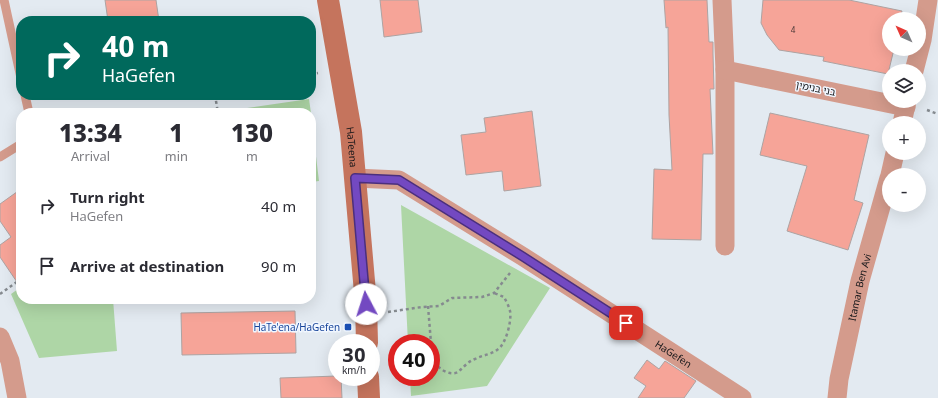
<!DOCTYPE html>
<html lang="en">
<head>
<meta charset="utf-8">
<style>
	body { margin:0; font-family:Georgia,"Noto Sans Hebrew",serif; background:#f2f2f3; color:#2b2b33; height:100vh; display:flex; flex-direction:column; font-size:15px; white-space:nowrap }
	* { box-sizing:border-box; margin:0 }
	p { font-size:13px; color:#7c7c81 }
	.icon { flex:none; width:22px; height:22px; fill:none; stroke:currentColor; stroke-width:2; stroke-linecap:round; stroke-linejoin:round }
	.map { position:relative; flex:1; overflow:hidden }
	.sheet { position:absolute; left:16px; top:108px; width:300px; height:196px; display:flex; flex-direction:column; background:#fff; border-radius:16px; box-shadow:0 4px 16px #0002 }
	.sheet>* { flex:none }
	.hud { position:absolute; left:16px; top:16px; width:300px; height:84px; border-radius:16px; box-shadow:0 4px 16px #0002; background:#00695c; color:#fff; overflow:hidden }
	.needle { width:26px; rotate:315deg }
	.buttons { position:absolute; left:882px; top:12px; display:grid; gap:8px }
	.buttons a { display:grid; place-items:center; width:44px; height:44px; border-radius:50%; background:#fff; box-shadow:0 4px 16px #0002; font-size:20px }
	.speed { position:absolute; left:328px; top:334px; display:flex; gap:8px; font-size:20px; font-weight:700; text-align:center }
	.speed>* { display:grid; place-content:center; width:52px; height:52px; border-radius:50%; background:#fff; box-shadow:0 4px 16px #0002; line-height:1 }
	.speed small { font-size:10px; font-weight:400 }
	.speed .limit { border:6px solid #d22; background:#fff; color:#111 }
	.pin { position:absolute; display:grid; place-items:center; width:34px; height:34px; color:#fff; margin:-17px; border-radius:8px; box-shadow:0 2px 6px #0006 }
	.me { position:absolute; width:44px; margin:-22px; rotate:355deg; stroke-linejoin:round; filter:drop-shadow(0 0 3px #0008) }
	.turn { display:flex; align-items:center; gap:14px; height:84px; padding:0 20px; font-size:18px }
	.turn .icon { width:52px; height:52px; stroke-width:2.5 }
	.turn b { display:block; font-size:28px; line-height:34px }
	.eta { display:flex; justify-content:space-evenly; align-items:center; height:68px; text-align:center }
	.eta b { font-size:24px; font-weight:800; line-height:28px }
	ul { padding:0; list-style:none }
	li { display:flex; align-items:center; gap:12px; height:60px; padding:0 20px }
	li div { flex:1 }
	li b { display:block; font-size:15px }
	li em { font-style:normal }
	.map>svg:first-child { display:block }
	.green { fill:#aed6a6 }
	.building { fill:#f6a498; stroke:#ada3a2 }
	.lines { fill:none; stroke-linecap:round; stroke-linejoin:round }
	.path { stroke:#858a8f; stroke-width:2.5; stroke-dasharray:3 3; stroke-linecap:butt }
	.lane { stroke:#d49b8c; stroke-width:9 }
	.street { stroke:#d49b8c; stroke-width:19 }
	.secondary { stroke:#c5745d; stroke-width:22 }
	.route-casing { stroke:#4b2f7d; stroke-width:10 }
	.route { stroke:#7349c1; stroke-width:7 }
	.transit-dot { fill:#1a4fb4; stroke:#f1f7ff; stroke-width:1.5 }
	.labels { text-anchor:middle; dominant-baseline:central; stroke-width:3; stroke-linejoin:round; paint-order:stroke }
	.number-label { font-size:8px; fill:#4c3938 }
	.street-label { font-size:10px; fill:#131518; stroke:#f1f7ff }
	.transit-label { font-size:10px; fill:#164399; stroke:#f1f7ff; text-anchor:end }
</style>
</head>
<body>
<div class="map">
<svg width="938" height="398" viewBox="0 0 938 398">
	<rect width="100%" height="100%" fill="#e3eaf1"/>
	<path class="green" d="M309,99L311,113H240V109Z
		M311,115L319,181L311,182Z
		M401,205L550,288L487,386L411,396L410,377H431V343H408Z
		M21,287V299H113L117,351L39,358L11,294Z"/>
	<path class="building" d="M105,0H156L159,21H108Z
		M380,0H418L422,32L384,37Z
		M664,0H707L709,42H713V54L714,89H710L713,154H703L701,240L652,239L654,169L672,170L669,115L668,27L666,28Z
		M763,0H849L902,11L900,19H889V49H894L888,74L823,61L824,57L779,50L767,35L761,23Z
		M532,111L541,186L504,191L502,171L466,175L461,135L486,132L484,118Z
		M770,113L869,135L854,200L863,203L848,250L787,231L807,166L760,155Z
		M21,189V288L0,257V245L11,237L0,221V204Z
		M295,311L296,353L182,355L181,313Z
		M647,360L659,369L665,361L696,381L684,398H638L646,386L634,378Z
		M337,376V377H341L342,398H281L280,378Z"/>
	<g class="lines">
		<path class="path" d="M311,74L318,73
			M215,95L218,113
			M927,110L938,114
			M0,294L21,279
			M428,306L431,343
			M388,312L422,307L439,306L452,298L482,297L494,293L510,273
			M431,344C432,350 433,359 436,364C440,370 451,376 458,372C463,368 467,362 475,359C482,355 490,355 497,350C506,345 512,320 510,311C509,306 506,301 504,297L494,293"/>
		<path class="lane" d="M4,0L21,78
			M25,95L29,113
			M0,157L21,144"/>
		<g class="street">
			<path d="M722,0L725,70V246"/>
			<path d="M725,70L906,107"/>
			<path d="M914,71L922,40L928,0"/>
			<path d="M902,123L907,101"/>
			<path d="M890,175L895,153"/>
			<path id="s1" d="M355,178L399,180L522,256L742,398"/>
			<path d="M0,337L10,361L17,398"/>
			<path id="s2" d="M837,398L839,379L860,281L889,178"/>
		</g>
		<g class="secondary">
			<path id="s3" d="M328,0L351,132L366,304L367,343"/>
			<path d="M368,377L369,398"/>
		</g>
	</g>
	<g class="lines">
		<defs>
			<path id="route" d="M366,304L355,178L399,180L522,256L626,323"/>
		</defs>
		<use href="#route" class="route-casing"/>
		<use href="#route" class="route"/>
	</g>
	<rect class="transit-dot" x="344" y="323" width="8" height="8" rx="2"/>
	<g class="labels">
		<g class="number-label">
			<text x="793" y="29">4</text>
		</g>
		<g class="street-label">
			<text transform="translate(816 88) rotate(11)">בני בנימין</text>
			<text stroke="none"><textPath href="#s3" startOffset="149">HaTeena</textPath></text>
			<text stroke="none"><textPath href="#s2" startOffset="113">Itamar Ben Avi</textPath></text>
			<text stroke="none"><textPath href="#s1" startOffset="369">HaGefen</textPath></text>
		</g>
		<g class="transit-label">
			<text x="340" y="327">HaTe'ena/HaGefen</text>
		</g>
	</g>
</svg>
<div class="buttons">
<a><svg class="needle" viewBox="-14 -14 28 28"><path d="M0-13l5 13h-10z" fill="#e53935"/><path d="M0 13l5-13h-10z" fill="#7c7c81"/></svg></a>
<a><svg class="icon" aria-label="layers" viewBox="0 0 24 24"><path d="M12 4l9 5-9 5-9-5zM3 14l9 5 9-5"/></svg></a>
<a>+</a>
<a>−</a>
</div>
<div class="speed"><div>30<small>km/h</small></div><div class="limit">40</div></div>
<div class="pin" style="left:626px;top:323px;background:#d93025"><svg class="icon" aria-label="arrive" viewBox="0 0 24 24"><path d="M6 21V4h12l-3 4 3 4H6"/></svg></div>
<svg class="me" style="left:366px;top:304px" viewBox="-20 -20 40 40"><circle r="19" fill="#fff"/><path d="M0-13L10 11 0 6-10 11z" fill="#7349c1"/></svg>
<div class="hud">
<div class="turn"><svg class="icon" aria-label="right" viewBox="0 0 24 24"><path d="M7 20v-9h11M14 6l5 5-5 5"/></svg><div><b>40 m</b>HaGefen</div></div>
</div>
<section class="sheet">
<div class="eta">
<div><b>13:34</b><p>Arrival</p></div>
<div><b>1</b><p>min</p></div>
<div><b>130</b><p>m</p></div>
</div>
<ul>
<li><svg class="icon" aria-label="right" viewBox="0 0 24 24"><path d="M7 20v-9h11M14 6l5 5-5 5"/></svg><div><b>Turn right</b><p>HaGefen</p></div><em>40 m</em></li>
<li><svg class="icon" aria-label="arrive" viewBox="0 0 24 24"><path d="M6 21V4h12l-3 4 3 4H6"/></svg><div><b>Arrive at destination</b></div><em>90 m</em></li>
</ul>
</section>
</div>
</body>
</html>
